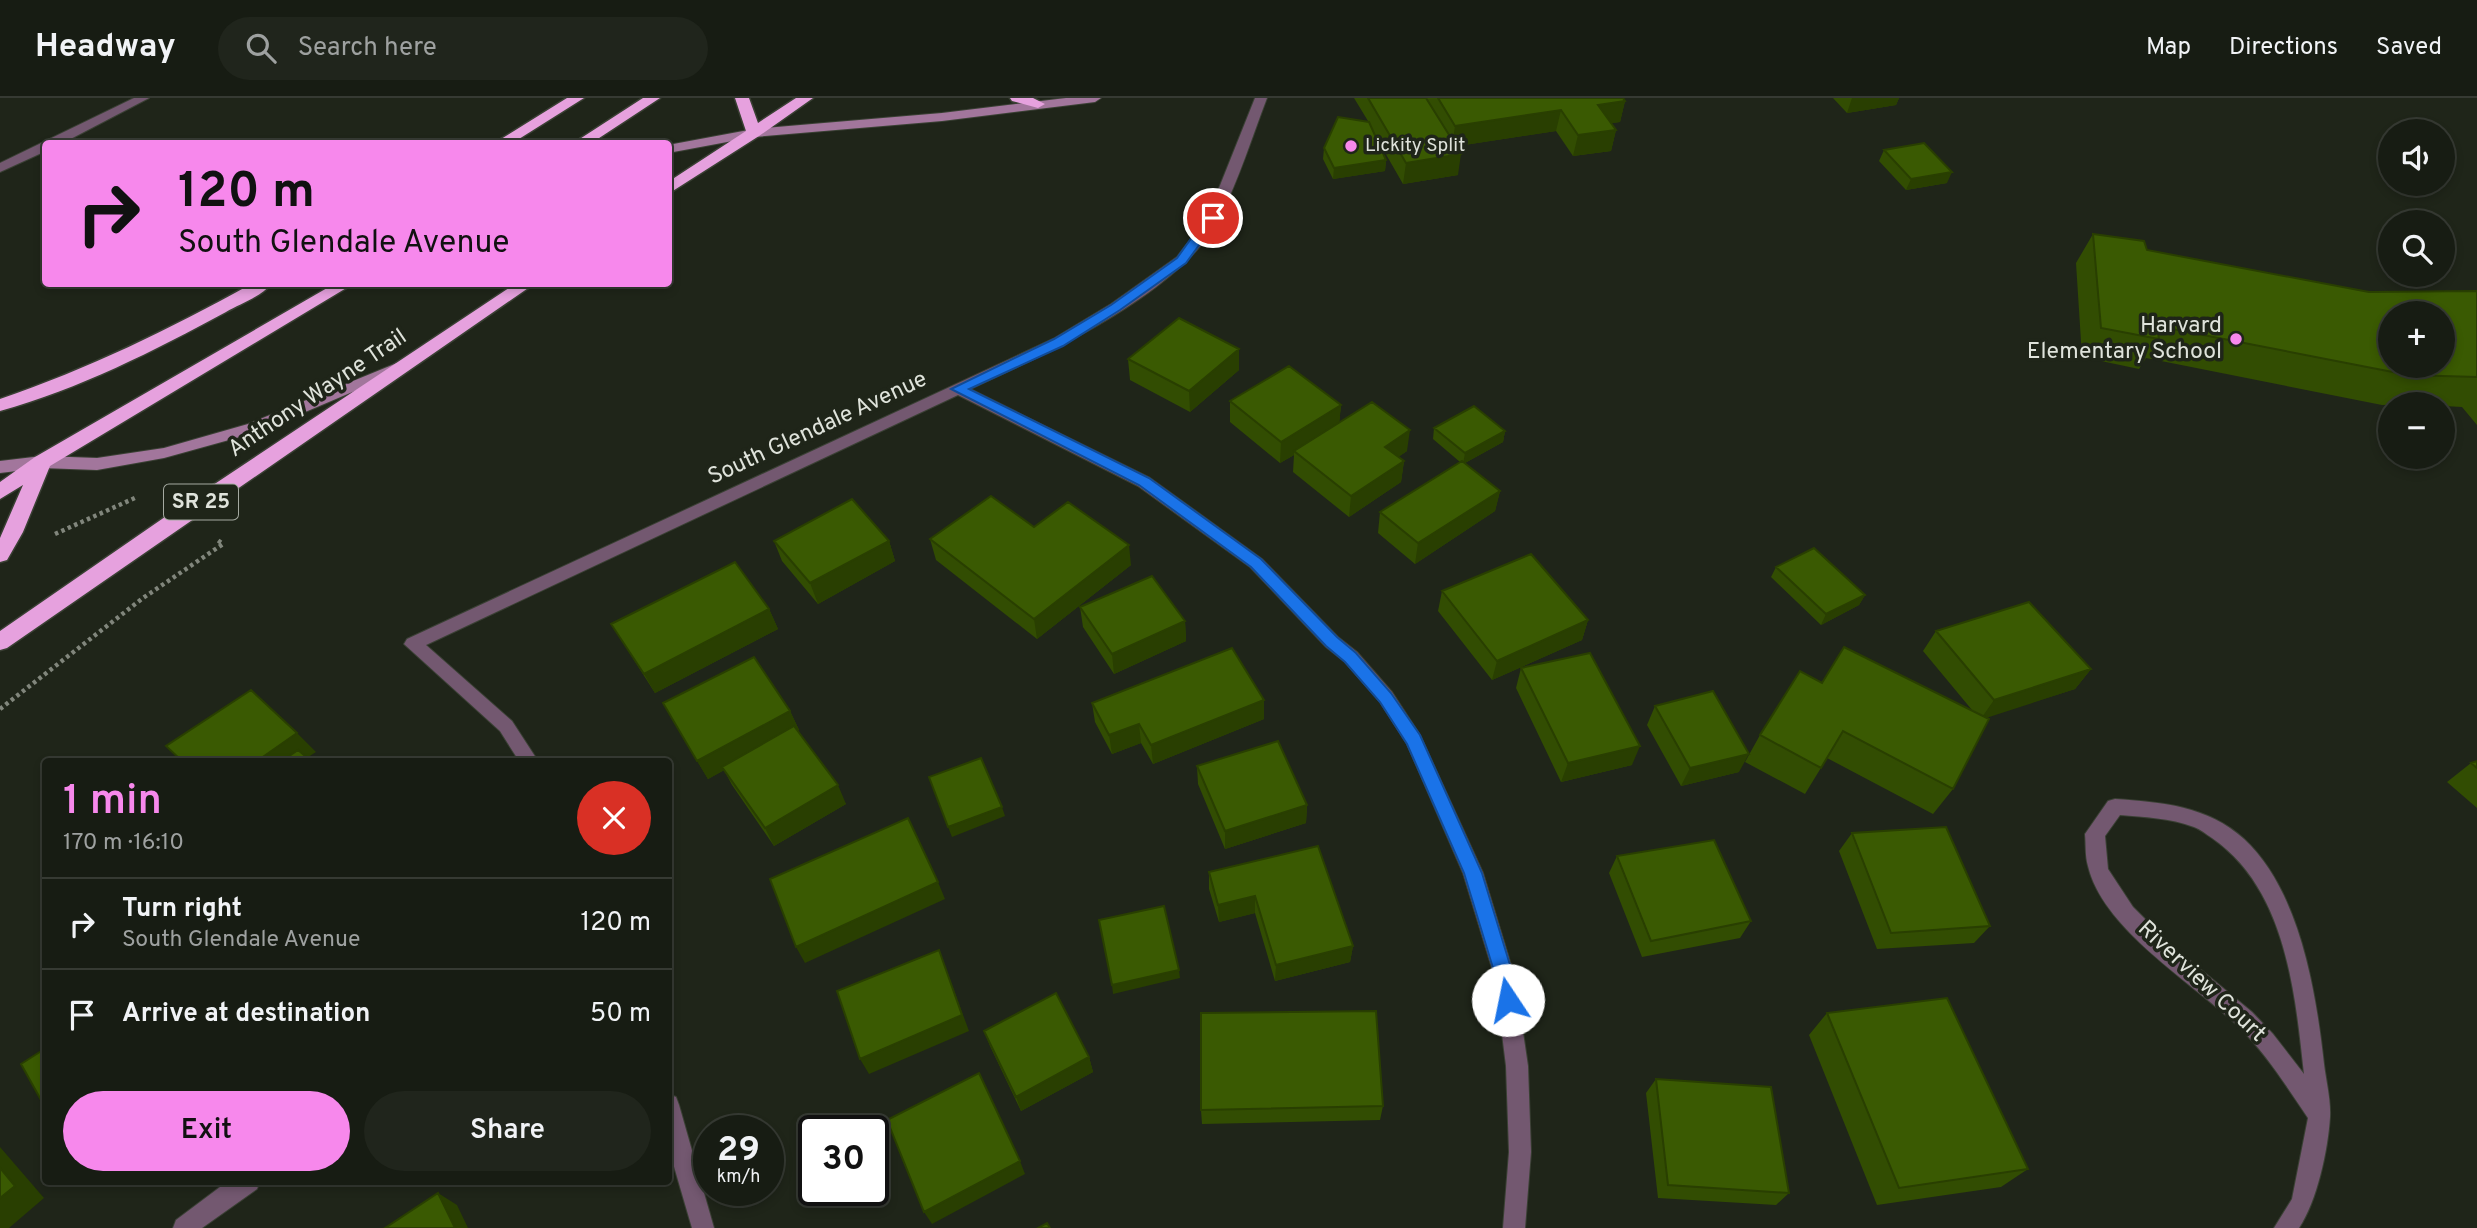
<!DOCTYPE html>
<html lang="en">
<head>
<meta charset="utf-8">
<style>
	body { margin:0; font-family:Overpass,sans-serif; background:#20251c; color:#f1f3f6; height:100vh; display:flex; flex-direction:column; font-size:26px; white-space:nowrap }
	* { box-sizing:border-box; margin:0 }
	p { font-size:23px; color:#9ea1a0 }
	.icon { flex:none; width:38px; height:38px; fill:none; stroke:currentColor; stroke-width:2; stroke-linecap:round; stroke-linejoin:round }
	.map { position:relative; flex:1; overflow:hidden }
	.details { position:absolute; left:42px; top:660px; width:630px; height:427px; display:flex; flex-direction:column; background:#171c13; border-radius:7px; box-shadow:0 4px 10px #0003,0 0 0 2px #363a33 }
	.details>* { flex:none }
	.hud { position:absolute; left:42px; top:42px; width:630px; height:147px; border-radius:7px; box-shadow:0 4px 10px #0003,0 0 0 2px #363a33; background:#f788ec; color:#111; overflow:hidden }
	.tools { position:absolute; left:2378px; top:21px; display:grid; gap:14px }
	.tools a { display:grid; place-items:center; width:77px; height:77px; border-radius:50%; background:#171c13; box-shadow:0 4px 10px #0003,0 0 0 2px #363a33; font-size:35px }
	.speed { position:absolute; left:693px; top:1017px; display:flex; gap:14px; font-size:35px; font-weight:700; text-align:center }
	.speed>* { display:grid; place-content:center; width:91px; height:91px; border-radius:50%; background:#171c13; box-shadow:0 4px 10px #0003,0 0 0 2px #363a33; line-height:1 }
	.speed small { font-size:18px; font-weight:400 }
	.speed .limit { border:4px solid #111; border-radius:10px; background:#fff; color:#111 }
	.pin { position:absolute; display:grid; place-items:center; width:60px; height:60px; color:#fff; margin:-30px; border:4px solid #fff; border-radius:50%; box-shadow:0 2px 7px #0007 }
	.me { position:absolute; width:77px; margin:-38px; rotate:349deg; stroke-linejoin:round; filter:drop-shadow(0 0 5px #0008) }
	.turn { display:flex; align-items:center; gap:24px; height:147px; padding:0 21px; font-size:32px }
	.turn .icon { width:91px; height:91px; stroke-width:2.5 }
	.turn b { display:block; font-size:49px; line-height:60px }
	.round { display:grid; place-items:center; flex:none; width:74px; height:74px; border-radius:37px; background:#20251c }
	.summary { display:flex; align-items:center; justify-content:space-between; height:119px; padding:0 21px }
	h1 { font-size:42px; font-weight:600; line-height:52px; color:#f788ec }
	.cta { display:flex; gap:14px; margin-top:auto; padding:14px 21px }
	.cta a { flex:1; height:80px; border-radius:42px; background:#f788ec; color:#111; font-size:28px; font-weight:600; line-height:80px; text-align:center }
	.cta a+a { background:#20251c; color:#f1f3f6 }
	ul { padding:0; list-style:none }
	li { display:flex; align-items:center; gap:21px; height:91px; padding:0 21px; border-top:2px solid #363a33 }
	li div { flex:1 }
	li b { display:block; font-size:26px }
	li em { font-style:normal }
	header { display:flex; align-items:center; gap:42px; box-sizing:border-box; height:98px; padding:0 35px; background:#171c13; border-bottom:2px solid #363a33 }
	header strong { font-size:33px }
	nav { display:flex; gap:38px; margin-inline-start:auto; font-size:24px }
	.search { width:490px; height:63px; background:#20251c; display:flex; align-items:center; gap:18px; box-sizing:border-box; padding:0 24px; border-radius:38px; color:#9ea1a0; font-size:26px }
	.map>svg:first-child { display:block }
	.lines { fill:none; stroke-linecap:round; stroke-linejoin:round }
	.street-casing { stroke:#3a4034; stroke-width:2 }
	.secondary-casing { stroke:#3a4034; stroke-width:2 }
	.highway-casing { stroke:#3a4034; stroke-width:3 }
	.path { stroke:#81867c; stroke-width:4.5; stroke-dasharray:3.5 3.5; stroke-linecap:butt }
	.street { fill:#735870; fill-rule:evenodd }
	.secondary { fill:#a2769c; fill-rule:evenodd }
	.highway { fill:#e6a1de; fill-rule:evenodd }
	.wall { fill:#324d02 }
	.shaded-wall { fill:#293f01 }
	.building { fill:#3a5a02; stroke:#293f01; stroke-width:2; fill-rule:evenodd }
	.route { fill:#1a73e8; stroke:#114b97; stroke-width:2 }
	.poi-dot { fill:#f788ec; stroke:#1f2519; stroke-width:2.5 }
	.labels { text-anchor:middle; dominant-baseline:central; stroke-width:7; stroke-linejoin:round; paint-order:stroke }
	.far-poi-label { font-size:19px; fill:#dfe3db; stroke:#1f2519; text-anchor:start }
	.shield { fill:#1f2519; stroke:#a5aaa1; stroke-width:2 }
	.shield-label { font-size:21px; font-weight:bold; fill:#dfe3db }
	.poi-label { font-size:23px; fill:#dfe3db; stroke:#1f2519; text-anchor:end }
	.street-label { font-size:23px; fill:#dfe3db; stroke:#1f2519 }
</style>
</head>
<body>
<header>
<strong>Headway</strong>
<div class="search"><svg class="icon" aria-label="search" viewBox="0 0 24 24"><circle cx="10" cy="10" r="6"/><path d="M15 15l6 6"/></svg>Search here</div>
<nav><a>Map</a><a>Directions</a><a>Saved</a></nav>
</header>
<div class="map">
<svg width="2477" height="1130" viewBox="0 0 2477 1130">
	<rect width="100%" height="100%" fill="#1f2519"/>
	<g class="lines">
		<defs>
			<path id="street" d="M134,0H149L61,46H46V53L0,74V65Z
				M1255,0H1267C1252,39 1239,81 1220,119C1182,195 1046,256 970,291L1150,380L1262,461L1338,539L1357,554L1392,594L1420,637L1483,775L1515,880L1528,968L1531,1054L1525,1130H1503L1509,1054L1506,968L1495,880L1463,775L1407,646L1380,604L1345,564L1326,549L1250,469L1138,388L958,297L426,547L512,623L538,663H519L500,633L404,546L407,541L1053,241L1111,206L1177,159L1207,120Z
				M2115,701C2161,704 2208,708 2244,741C2300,793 2316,894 2324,966C2326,983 2331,1002 2330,1019C2328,1052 2317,1103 2299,1130H2274L2292,1101L2308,1020C2287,989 2267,957 2240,930C2195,886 2103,832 2088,768C2085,758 2086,747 2085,736L2108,703ZM2120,717C2144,719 2170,720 2194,729C2200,731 2206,736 2212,740C2286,791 2295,894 2304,976L2273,936L2252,914L2171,847L2133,809L2108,771L2105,738Z
				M668,996L676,999L679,1007L714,1130H692L668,1048Z
				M228,1083H260L257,1091L202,1130H173L176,1122Z"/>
			<path id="secondary" d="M1066,0H1101L1095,4L942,23L754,39L668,55V47L754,31L942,15Z
				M397,265L404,270L402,273L258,334L164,360L97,372L42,370L0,375V363L42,358L97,360L164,350L248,326Z"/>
			<path id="highway" d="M567,0H584L511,46H493Z
				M643,0H660L590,46H572Z
				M735,0H749L758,25L796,0H813L759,38L668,96V84L746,33Z
				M1010,0H1033L1045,6L1038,10L1012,3Z
				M251,186H271C262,198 240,206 226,214C154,253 79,291 0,313V301C88,271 170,231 251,186Z
				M334,186H353L50,368L23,434L7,462L0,464V440L23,387L0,401V384L35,359Z
				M515,186H534L7,550L0,552V533L162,421Z"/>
		</defs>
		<use href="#street" class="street-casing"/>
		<use href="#secondary" class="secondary-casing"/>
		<use href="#highway" class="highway-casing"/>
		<path class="path" d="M55,436L137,399
			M0,611L143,500L223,446L216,441"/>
		<use href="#street" class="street"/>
		<use href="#secondary" class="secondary"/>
		<use href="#highway" class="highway"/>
	</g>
	<path class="wall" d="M1354,0H1623L1625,3L1620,24L1611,25L1616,32L1611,53L1573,58L1556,33L1457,48L1458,77L1403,86L1372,32L1386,62L1385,73L1333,81L1323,61L1324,50L1368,23Z
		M1833,0H1899L1896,7L1847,15Z
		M1884,52L1947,85L1906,92L1879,63Z
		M2093,136L2147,152L2369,194L2477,193V327L2462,309L2443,308V306L2382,307L2146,260L2139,271L2082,259L2076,165Z
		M1128,261L1239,272L1190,314L1130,282Z
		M1230,303L1341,307L1339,325L1407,353L1398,359L1404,363L1401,384L1349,419L1293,374L1294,357L1280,365L1230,324Z
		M1434,330L1505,333L1503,344L1465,365L1500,393L1495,413L1415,466L1378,435L1380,414L1460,364L1433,341Z
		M1034,429L1131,467L1037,541L936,462L930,441Z
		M774,443H889L895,463L818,506L782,463Z
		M1776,469L1865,497L1859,507L1821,527L1771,479Z
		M1442,493L1588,522L1582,542L1492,582L1438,513Z
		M1080,509L1185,523L1186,543L1114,576L1083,529Z
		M769,511L778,531L655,595L611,526Z
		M1936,533L2091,571L2075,591L1986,619L1953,691L1933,716L1827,660L1805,696L1745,664L1760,637L1822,585L1972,612L1923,553Z
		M1521,570L1632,667L1561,684L1516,590Z
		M663,605L790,613L799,632L797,633L846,706L774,748L732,687L724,672L708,681Z
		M1092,605L1264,621L1153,666L1141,645L1112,656L1095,624Z
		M1655,608L1739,674L1681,688L1647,627Z
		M2477,663V710L2447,684L2471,665Z
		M1197,668L1307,707L1306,725L1225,751L1198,686Z
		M1852,735L1990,828L1974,845L1877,851L1839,753Z
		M1617,758L1751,823L1740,840L1642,859L1609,775Z
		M1209,774L1353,848L1350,864L1275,883L1255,815L1219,824L1209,791Z
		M1827,915L2028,1071L2001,1089L1877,1107L1809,937Z
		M984,933L1089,959L1093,974L1021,1013L990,948Z
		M1656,981L1789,1095L1776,1107L1658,1100L1646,995Z
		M1383,1008L1380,1022L1202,1026L1201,1012Z"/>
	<path class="shaded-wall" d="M1852,0H1899L1896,7L1847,15Z
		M1625,3L1620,24L1593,28L1598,7Z
		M1561,12L1556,33L1452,49L1455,28Z
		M1616,32L1611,53L1573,58L1578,37Z
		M1461,56L1458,77L1403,86L1406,65Z
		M1386,62L1385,73L1333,81L1334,70Z
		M1952,74L1947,85L1906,92L1911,81Z
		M1239,251V272L1190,314L1189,293Z
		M1341,307L1339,328L1294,353V357L1280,365L1281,344Z
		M1410,332L1407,353L1382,370L1385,349Z
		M1505,333L1503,344L1463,366L1465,355Z
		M1404,363L1401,384L1349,419L1351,398Z
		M1500,393L1495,413L1415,466L1418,445Z
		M889,443L895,463L818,506L810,485Z
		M1129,447L1131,467L1037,541L1034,521Z
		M1865,497L1859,507L1821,527L1826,516Z
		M769,511L778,531L655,595L644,576Z
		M1588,522L1582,542L1492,582L1497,563Z
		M1185,523L1186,543L1114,576L1112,556Z
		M2091,571L2075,591L1980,622L1994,602Z
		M1264,602V621L1153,666L1151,647Z
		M790,613L799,632L708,681L697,663Z
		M1139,626L1141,645L1112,656L1109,637Z
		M297,635L316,654L302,663H257Z
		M1640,648L1632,667L1561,684L1568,665Z
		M1749,656L1739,674L1681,688L1690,670Z
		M838,687L846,706L774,748L765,730Z
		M1307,707L1306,725L1225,751V733Z
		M1002,709L1005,718L952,739L948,729Z
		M938,784L945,801L805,865L796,849Z
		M1255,798V815L1219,824L1218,807Z
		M1353,848L1350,864L1275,883L1276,867Z
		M945,868L969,933L869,976L860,961Z
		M1179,872L1180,880L1113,896L1112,887Z
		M1089,959L1093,974L1021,1013L1016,999Z
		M0,1049L44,1100L9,1130H0Z
		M1020,1063L1025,1076L932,1126L924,1114Z
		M438,1095L457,1107L468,1130H455Z"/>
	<path class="building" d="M1368,0H1426L1461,56L1406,65Z
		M1438,0H1623L1625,3L1598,7L1616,32L1578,37L1561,12L1455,28Z
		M1338,19L1369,24L1386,62L1334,70L1324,50Z
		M1924,45L1952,74L1911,81L1884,52Z
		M2093,136L2144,143L2147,152L2369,194L2477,193V279L2408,277L2157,228L2159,241L2101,230ZM2390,215H2443V268H2390Z
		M1179,220L1239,251L1189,293L1128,261Z
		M1289,268L1341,307L1281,344L1230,303Z
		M1372,304L1410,332L1385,349L1404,363L1351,398L1294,353Z
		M1474,308L1505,333L1465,355L1434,330Z
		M1462,363L1500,393L1418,445L1380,414Z
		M991,398L1034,429L1068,404L1129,447L1034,521L930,441Z
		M852,401L889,443L810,485L774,443Z
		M1814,450L1865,497L1826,516L1776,469Z
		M1531,456L1588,522L1497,563L1442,493Z
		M735,464L769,511L644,576L611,526Z
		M1152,478L1185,523L1112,556L1080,509Z
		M2029,504L2091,571L1994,602L1936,533Z
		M1844,549L1989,621L1953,691L1843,633L1821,670L1760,637L1800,573L1822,585Z
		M1232,550L1264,602L1151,647L1139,626L1109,637L1092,605Z
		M1590,555L1640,648L1568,665L1521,570Z
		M754,559L790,613L697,663L663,605Z
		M251,592L297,635L257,663H182L166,648Z
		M1713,593L1749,656L1690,670L1655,608Z
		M794,628L838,687L765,730L722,669Z
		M1278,643L1307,707L1225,733L1197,668Z
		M298,652L311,663H282Z
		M981,660L1002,709L948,729L929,679Z
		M2477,663V670L2471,665Z
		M908,720L938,784L796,849L770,781Z
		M1946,729L1990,828L1891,835L1852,735Z
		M1714,742L1751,823L1651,843L1617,758Z
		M1318,748L1353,848L1276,867L1255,798L1218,807L1209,774Z
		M1164,808L1179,872L1112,887L1099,822Z
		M939,852L962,917L860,961L837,893Z
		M1056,895L1089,959L1016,999L984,933Z
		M1947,900L2028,1071L1899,1090L1827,915Z
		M1376,913L1383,1008L1201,1012V915Z
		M46,950V1011L21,966Z
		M979,975L1020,1063L924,1114L887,1022Z
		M1656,981L1771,989L1789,1095L1668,1087Z
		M0,1070L15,1088L0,1100Z
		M438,1095L455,1130H385Z
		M1047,1125L1050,1130H1038Z"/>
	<path class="route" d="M1213,116L1219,120L1186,165L1120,212L1063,248L969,291L1149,380L1261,461L1337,539L1356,555L1391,595L1420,637L1482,775L1514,880L1517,902L1515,908L1508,911L1501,908L1496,880L1464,775L1407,646L1380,604L1345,564L1326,548L1251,469L1139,387L951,291L1054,241L1111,207L1177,160L1208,117Z"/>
	<g class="poi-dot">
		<circle cx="1351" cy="48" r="7"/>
		<circle cx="2236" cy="241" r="7"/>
	</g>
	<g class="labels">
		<g class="far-poi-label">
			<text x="1365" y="48">Lickity Split</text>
		</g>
		<rect class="shield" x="164" y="386.5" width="74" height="35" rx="5"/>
		<g class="shield-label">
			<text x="201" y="404">SR 25</text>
		</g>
		<g class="poi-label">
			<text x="2222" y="228">Harvard<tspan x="2222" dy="26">Elementary School</tspan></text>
		</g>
		<g class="street-label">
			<text transform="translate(318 296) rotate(-34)">Anthony Wayne Trail</text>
			<text transform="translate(818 331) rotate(-25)">South Glendale Avenue</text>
			<text transform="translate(2201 884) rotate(43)">Riverview Court</text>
		</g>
	</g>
</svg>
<div class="tools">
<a><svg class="icon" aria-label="sound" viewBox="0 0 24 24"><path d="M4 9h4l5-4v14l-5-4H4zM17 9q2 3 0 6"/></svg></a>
<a><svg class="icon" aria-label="search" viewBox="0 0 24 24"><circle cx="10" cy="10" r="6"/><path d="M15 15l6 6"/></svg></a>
<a>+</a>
<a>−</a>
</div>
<div class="speed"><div>29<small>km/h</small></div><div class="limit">30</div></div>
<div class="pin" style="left:1213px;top:120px;background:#d93025"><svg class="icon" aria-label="arrive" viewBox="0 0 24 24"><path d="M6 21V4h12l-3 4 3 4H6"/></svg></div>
<svg class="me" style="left:1508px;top:902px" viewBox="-20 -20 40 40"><circle r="19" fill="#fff"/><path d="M0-13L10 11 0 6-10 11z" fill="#1a73e8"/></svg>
<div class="hud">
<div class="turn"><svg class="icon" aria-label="right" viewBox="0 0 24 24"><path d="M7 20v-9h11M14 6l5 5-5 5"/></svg><div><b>120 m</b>South Glendale Avenue</div></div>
</div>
<section class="details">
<div class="summary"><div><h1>1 min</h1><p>170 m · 16:10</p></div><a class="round" style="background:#d93025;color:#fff"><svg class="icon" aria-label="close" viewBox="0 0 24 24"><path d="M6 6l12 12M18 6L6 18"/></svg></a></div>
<ul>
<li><svg class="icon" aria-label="right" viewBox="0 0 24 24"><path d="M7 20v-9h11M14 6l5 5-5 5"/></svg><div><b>Turn right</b><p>South Glendale Avenue</p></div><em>120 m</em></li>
<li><svg class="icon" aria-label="arrive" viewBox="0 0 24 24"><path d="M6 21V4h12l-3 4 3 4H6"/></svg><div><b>Arrive at destination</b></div><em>50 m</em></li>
</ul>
<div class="cta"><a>Exit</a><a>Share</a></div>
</section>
</div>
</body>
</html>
